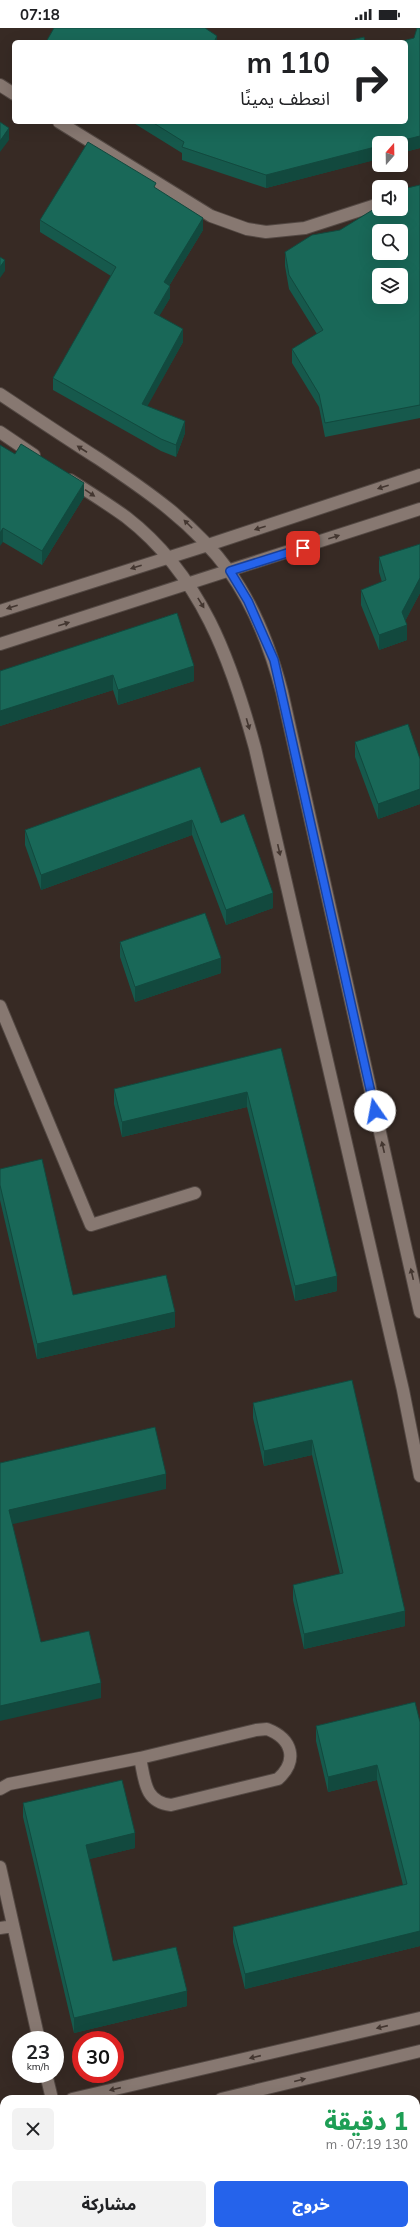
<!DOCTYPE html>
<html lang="ar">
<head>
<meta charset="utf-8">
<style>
	body { margin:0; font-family:Mulish,"Noto Sans Arabic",sans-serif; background:#f2f2f2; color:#202124; direction:rtl; height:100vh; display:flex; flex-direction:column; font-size:15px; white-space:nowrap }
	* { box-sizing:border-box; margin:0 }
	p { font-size:13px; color:#757577 }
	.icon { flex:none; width:22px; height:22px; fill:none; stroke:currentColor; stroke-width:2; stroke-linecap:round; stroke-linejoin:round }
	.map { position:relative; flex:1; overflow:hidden; direction:ltr }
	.sheet { position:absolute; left:0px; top:2067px; width:420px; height:140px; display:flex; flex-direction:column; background:#fff; border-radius:12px 12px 0 0; box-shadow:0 4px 16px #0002; direction:rtl }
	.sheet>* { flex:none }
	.hud { position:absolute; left:12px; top:12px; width:396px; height:84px; border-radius:6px; box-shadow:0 4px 16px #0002; direction:rtl; background:#fff; color:#202124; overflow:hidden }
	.needle { width:26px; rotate:20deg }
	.tools { position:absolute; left:372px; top:108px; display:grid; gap:8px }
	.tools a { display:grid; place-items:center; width:36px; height:36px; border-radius:6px; background:#fff; box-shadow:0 4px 16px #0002; font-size:20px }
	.speed { position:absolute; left:12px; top:2003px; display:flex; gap:8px; font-size:20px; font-weight:700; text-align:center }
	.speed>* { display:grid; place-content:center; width:52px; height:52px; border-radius:50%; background:#fff; box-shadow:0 4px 16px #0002; line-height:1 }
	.speed small { font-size:10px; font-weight:400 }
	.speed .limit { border:6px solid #d22; background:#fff; color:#111 }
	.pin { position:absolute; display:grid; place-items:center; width:34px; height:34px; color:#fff; margin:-17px; border-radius:8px; box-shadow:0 2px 6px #0006 }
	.me { position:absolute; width:44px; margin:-22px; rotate:348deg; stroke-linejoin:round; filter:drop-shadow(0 0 3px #0008) }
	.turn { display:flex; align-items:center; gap:14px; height:84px; padding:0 12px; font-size:18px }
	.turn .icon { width:52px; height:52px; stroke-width:2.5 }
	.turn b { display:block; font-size:28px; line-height:34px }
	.round { display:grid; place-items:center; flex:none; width:42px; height:42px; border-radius:6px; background:#f2f2f2 }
	.headline { display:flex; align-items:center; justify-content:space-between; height:68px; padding:0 12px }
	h1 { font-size:24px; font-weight:800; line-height:30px; color:#1e9e55 }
	.primary-button { display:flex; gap:8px; margin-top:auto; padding:8px 12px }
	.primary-button a { flex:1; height:46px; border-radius:6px; background:#2563eb; color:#fff; font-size:16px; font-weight:800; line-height:46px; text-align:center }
	.primary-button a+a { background:#f2f2f2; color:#202124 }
	.status { display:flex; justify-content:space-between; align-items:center; height:28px; padding:0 20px; background:#fff; direction:ltr }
	.status svg { height:11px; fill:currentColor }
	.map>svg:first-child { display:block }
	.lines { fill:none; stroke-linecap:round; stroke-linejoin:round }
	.minor-casing { stroke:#534843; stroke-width:14 }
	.minor { stroke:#877871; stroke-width:12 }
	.wall { fill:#16594c }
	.shaded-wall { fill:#12493e }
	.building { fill:#196858; stroke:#12493e; fill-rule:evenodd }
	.oneway { fill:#433630 }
	.route-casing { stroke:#184099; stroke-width:10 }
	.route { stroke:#2563eb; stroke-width:7 }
</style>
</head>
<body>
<div class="status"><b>07:18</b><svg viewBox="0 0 49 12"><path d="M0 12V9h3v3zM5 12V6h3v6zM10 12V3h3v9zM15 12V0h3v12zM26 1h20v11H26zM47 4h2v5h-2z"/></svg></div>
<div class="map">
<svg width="420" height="2207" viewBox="0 0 420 2207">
	<rect width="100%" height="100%" fill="#372a24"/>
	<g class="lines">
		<defs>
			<path id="minor" d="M0,57L14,66
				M59,94L211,188L247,201L266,204L305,200L379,176
				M0,366C33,388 66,410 99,431C147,463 194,495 229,543C255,579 271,622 282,664L420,1284
				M0,404L34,427
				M70,452C89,464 108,476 126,489C201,547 231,632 255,720L403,1362L420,1448
				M0,583L208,517L420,447
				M0,616L420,481
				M0,978L91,1197L195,1165
				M267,1701C293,1711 298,1733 278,1751L171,1777C144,1774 145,1752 140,1730L256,1702Z
				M0,1761L9,1756L140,1730
				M0,1839L39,2012
				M0,1900L13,1898
				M46,2046L52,2071
				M72,2071L420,1990
				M221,2071L420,2023
				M0,2087L4,2086
				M0,2122H4"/>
		</defs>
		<use href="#minor" class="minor-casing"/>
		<use href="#minor" class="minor"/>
	</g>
	<path class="wall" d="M132,94H406L420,120L266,160L182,132V125Z
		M420,157V390L325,409L319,379L292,335V321L317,306L289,261L285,238V224L340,202Z
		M156,161L203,202L169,258L170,270L159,288L183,314L147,378L185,405L176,429L161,423L53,362V350L111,248L40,204V192Z
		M0,417L84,469L42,537L3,514Z
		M379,529L420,565L405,593L407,612L379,622L361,577V562L382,554L379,544Z
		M177,585L194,653L118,677L113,662L0,698V643Z
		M355,714L420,731V776L378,791L355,729Z
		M200,739L221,795L273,880L226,897L192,807L41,862L25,817V802Z
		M120,914L221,945L135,974L120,929Z
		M281,1020L337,1263L295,1273L247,1079L122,1109L114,1076V1061Z
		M0,1141L73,1267L175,1299L37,1331L0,1172Z
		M352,1352L405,1598L304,1621L293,1572V1557L340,1546L312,1427L264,1438L253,1390V1375Z
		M415,1674L420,1918L245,1961L233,1914V1899L403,1857L377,1752L328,1764L316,1713V1698Z
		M23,1775L135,1820L89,1831L113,1933L187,1978L74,2005L23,1789Z"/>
	<path class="shaded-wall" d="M217,8V14H214Z
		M9,100V112L0,124V113Z
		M420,108V120L401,125V115H392Z
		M379,118V131L266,160V147Z
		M203,190V202L164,266V254Z
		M5,232V243L0,250V239Z
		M170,258V270L154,297V285Z
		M183,301V314L142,388V376Z
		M185,393V405L176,429V417Z
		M84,455V469L42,537V523Z
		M3,500V514L0,518V505Z
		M420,550V565L402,599L407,597V612L379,622V607L402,584Z
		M194,638V653L118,677V662Z
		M113,647V662L0,698V683Z
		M420,761V776L378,791V776Z
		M192,792V807L41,862V847Z
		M273,865V880L226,897V882Z
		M221,930V945L135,974V959Z
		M247,1064V1079L122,1109V1094Z
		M337,1248V1263L295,1273V1258Z
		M175,1284V1299L37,1331V1316Z
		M312,1412V1427L264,1438V1423Z
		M166,1446V1461L9,1497V1482Z
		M405,1583V1598L304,1621V1606Z
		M101,1655V1670L0,1693V1678Z
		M377,1737V1752L328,1764V1749Z
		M135,1805V1820L86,1832V1817Z
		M420,1903V1918L245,1961V1946Z
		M187,1963V1978L74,2005V1990Z
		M210,2203H215L213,2207H208Z"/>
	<path class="building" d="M54,0H205L217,8L214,14H46Z
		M417,0H420V108L392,115H379V118L266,147L182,119L184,114L152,94H406V14H399L414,10Z
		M364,9L365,14H344Z
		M0,94L9,100L0,113Z
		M88,114L156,155L154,159L203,190L164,254L170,258L154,285L183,301L142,376L185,393L176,417L161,411L53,350L116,239L40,192Z
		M420,157V377L325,395L319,366L292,321L323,302L289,247L285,224L312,207L340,202L379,178V181H401V164L407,160ZM379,203H401V225H379ZM379,247H401V269H379Z
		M0,229L5,232L0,239Z
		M21,416L84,455L42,523L3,500L0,505V417L15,426Z
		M420,516V550L402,584L407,597L379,607L361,562L386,552L379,529Z
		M177,585L194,638L118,662L113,647L0,683V643Z
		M408,696L420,731V761L378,776L355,714Z
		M200,739L221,795L244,786L273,865L226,882L192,792L41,847L25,802Z
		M205,885L221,930L135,959L120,914Z
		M281,1020L337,1248L295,1258L247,1064L122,1094L114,1061Z
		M42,1131L73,1267L166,1247L175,1284L37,1316L0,1157V1141Z
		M352,1352L405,1583L304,1606L293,1557L343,1545L312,1412L264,1423L253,1375Z
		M155,1399L166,1446L9,1482L41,1614L89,1603L101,1655L0,1678V1435Z
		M415,1674L420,1694V1903L245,1946L233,1899L407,1856L377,1737L328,1749L316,1698Z
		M122,1752L135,1805L86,1817L113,1933L176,1919L187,1963L74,1990L23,1775Z
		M4,2202L106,2203V2207H3V2203Z
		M145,2203H210L208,2207H144Z"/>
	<defs><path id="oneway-solid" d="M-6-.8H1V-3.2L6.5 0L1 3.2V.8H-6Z"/></defs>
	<g class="oneway">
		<use href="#oneway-solid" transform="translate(82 421) rotate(-147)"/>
		<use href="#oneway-solid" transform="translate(383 459) rotate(162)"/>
		<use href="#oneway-solid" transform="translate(90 465) rotate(34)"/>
		<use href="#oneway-solid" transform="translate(188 496) rotate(-135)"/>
		<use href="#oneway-solid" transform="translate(260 500) rotate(162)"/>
		<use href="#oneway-solid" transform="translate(334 509) rotate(-18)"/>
		<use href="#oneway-solid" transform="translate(136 539) rotate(162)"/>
		<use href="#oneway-solid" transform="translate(201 575) rotate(58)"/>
		<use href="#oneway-solid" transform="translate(12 579) rotate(162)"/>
		<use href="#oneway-solid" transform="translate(64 596) rotate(-17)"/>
		<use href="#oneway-solid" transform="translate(248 696) rotate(74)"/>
		<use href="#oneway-solid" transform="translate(279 822) rotate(77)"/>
		<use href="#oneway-solid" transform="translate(383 1119) rotate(-103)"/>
		<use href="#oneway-solid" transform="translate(412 1246) rotate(-103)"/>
		<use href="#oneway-solid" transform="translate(382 1999) rotate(167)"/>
		<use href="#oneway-solid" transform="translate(255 2029) rotate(167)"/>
		<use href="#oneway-solid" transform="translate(300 2052) rotate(-14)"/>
		<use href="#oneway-solid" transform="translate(115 2061) rotate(167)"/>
	</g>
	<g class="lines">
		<defs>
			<path id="route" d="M303,520L230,543L248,573L274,632L375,1083"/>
		</defs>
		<use href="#route" class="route-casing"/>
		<use href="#route" class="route"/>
	</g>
</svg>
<div class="tools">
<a><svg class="needle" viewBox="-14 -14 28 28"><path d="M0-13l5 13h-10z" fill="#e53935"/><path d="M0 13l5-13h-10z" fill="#757577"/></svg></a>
<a><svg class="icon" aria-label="sound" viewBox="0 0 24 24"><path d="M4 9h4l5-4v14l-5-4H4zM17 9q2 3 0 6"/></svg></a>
<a><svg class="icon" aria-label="search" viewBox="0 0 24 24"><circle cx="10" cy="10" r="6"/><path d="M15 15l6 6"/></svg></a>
<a><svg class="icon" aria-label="layers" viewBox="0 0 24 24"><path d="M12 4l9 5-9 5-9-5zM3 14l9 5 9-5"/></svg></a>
</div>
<div class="speed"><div>23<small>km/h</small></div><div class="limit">30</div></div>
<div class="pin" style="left:303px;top:520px;background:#d93025"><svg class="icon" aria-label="arrive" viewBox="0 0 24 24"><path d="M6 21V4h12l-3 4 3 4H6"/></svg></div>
<svg class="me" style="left:375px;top:1083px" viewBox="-20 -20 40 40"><circle r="19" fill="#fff"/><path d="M0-13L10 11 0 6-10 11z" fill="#2563eb"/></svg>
<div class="hud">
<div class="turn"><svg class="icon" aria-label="right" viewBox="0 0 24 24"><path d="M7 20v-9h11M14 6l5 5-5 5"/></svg><div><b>110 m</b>انعطف يمينًا</div></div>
</div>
<section class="sheet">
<div class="headline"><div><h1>1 دقيقة</h1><p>130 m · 07:19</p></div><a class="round"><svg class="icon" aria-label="close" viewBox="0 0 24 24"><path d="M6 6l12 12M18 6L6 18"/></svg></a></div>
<div class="primary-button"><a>خروج</a><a>مشاركة</a></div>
</section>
</div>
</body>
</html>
